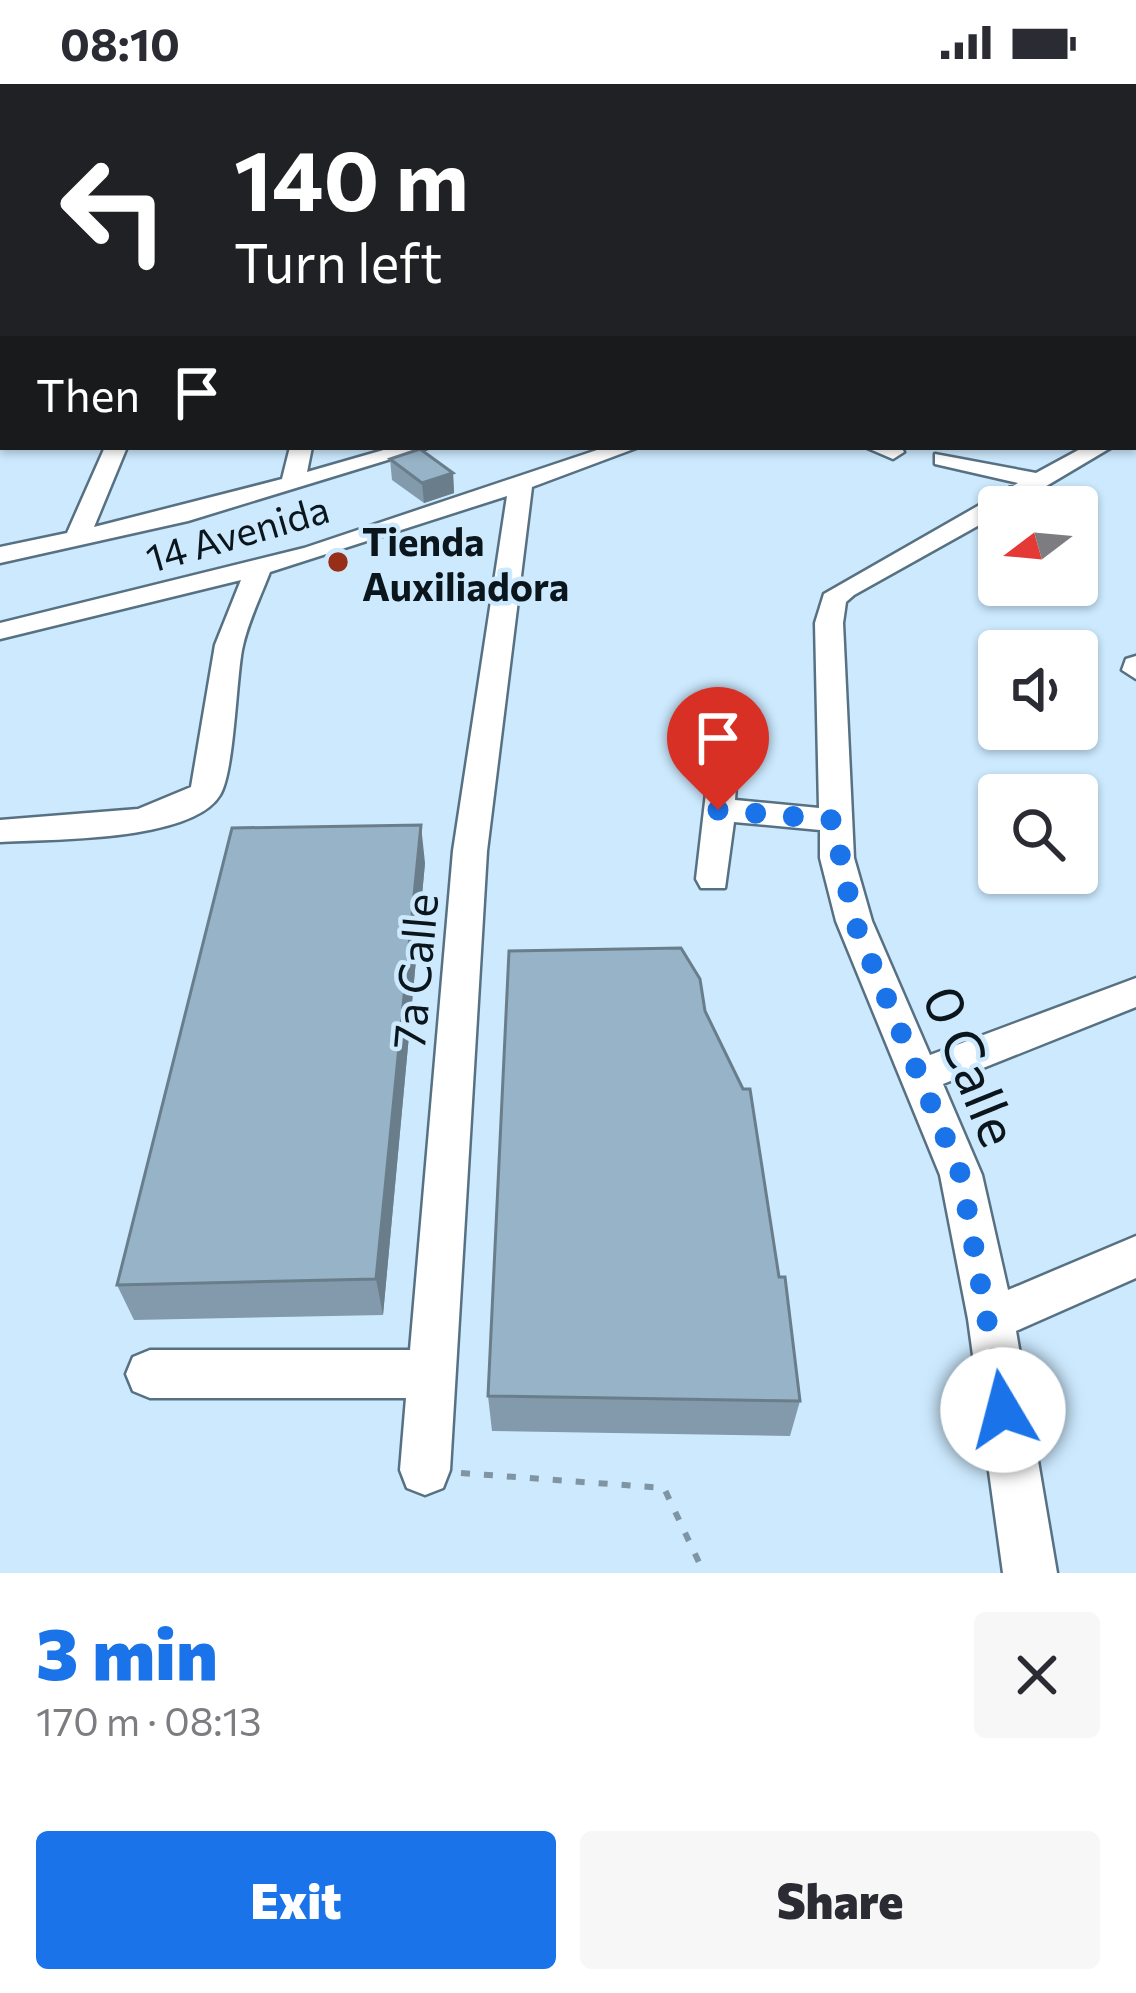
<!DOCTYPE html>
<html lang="en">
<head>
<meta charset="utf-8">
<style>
	body { margin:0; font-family:Commissioner,sans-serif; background:#f7f7f7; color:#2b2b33; height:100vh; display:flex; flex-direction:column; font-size:45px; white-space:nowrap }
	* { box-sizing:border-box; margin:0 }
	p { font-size:39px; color:#7c7c81 }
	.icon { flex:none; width:66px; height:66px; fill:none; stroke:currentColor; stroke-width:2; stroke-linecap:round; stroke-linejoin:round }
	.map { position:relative; height:1489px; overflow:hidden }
	.drawer { display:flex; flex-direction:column; background:#fff; flex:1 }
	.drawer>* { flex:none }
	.top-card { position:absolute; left:0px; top:0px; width:1137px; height:366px; box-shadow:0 3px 9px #0004; background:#202124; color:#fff; overflow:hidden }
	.needle { width:78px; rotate:254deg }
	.fabs { position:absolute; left:978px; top:402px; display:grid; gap:24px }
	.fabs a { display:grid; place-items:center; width:120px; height:120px; border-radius:12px; background:#fff; box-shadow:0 3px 9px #0004; font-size:60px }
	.pin { position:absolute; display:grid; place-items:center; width:102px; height:102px; color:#fff; margin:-123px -51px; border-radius:50% 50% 50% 0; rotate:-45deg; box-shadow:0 0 12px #0007 }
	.pin .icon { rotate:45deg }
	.me { position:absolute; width:132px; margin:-66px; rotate:352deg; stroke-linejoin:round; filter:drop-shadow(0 0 9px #0008) }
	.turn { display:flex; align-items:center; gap:42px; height:252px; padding:0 36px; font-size:54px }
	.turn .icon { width:156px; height:156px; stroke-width:2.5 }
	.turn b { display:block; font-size:84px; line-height:102px }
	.then { display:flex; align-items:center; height:114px; padding:0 36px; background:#0003; gap:24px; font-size:45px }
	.round { display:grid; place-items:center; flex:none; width:126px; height:126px; border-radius:12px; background:#f7f7f7 }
	.head { display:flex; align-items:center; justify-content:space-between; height:204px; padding:0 36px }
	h1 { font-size:72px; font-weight:800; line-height:90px; color:#1a73e8 }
	.cta { display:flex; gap:24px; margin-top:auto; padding:24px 36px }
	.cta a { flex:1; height:138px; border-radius:12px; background:#1a73e8; color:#fff; font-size:48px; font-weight:800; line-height:138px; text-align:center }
	.cta a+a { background:#f7f7f7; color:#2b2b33 }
	.status { display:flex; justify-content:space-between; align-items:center; height:84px; padding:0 60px; background:#fff; direction:ltr }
	.status svg { height:33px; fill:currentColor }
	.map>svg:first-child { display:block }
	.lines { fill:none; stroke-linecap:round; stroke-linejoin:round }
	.minor-casing { stroke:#577183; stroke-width:5 }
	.major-casing { stroke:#577183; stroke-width:4 }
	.path { stroke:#7f95a4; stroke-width:6; stroke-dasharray:9 14; stroke-linecap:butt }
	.minor { fill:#fff; fill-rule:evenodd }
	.major { fill:#fff; fill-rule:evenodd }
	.wall { fill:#829aab }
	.shaded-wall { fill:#6a7d8b }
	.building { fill:#97b3c7; stroke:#6a7d8b; stroke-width:3 }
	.route { stroke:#1a73e8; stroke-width:21; stroke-dasharray:0 37.8 }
	.poi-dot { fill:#972f18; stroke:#cce9fe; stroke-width:4.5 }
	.labels { text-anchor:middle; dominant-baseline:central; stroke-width:9; stroke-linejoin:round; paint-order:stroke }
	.far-street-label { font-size:39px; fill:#0a151c; stroke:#cce9fe }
	.far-poi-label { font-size:39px; font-weight:bold; fill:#0a151c; stroke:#cce9fe; text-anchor:start }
	.street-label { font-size:45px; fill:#0a151c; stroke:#cce9fe }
	.near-street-label { font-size:54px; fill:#0a151c; stroke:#cce9fe }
</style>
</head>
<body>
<div class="status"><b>08:10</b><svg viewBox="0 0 49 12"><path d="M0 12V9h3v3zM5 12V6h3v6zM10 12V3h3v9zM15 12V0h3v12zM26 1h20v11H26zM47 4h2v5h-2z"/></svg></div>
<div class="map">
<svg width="1136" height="1489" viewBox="0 0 1136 1489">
	<rect width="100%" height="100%" fill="#cce9fe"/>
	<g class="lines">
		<defs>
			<path id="minor" d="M1092,0H1115L1117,3H1095Z
				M0,5H3V13H0Z
				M1134,13H1136V21H1134Z
				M1134,99L1136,100V110L1134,109Z
				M3,118V130L0,131V119Z
				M3,246V262L0,263V247Z
				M1136,337V351L1134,352V338Z
				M105,363H127L94,443L282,395L290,363H312L307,388L394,363H430L188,437L0,479V463L67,449Z
				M606,363H639L532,403L487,767L450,1386L443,1404L425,1411L407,1404L400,1386L406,1314H150L133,1307L126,1290L133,1273L150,1266H410L453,767L507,412L270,488C260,514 247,540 242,566C236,599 234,688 220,711C192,758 49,755 0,758V736L138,725L191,703L215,561L241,496L0,555V539L304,464Z
				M865,363H901L904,368L893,375Z
				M1084,363H1112L1011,423H999V430L854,511L846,518L843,539L854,774L872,837L930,971L1136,894V923L943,1000L982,1091L1008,1206L1136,1152V1194L1016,1247L1057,1489H1003L968,1235L940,1091L836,837L820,774V746L734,738L725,804H701L696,795L711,666H733L738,673L735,716L819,724L815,539L824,510L1018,399L935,380V370L1036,389Z
				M1136,572V595L1122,586L1126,575Z"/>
			<path id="major" d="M1136,165V179L1134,180V166Z
				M0,169H3V183H0Z"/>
		</defs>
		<use href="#minor" class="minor-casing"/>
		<use href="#major" class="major-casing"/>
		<path class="path" d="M461,1389L664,1404L704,1489"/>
		<use href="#minor" class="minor"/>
		<use href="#major" class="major"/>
	</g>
	<path class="wall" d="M3,11V38H0V13Z
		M0,180H3V218H0Z
		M390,375L453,389L454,409L424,419L392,396Z
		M425,779L383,1231L134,1236L117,1201Z
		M488,1312L800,1317L790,1352L492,1347Z"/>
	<path class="shaded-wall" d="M65,0H93L89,3H60Z
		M453,389L454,409L424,419L422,399Z
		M421,741L425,779L383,1231L376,1195Z"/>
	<path class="building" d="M3,0H65L60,3H3Z
		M0,180H3V201L0,200Z
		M420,365L453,389L422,399L390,375Z
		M421,741L376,1195L117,1201L232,744Z
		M681,864L700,895L705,927L743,1005H750L779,1193H785L800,1317L488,1312L509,867Z"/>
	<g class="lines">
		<path class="route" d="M718,726L833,736L854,837L961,1091L1003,1326"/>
	</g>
	<circle class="poi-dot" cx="338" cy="478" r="12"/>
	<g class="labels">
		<g class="far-street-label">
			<text transform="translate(237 448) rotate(-16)">14 Avenida</text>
		</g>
		<g class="far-poi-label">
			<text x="362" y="456">Tienda<tspan x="362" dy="45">Auxiliadora</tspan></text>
		</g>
		<g class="street-label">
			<text transform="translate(413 887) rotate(-85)">7a Calle</text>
		</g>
		<g class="near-street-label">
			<text transform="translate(973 981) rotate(68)">0 Calle</text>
		</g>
	</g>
</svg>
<div class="fabs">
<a><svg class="needle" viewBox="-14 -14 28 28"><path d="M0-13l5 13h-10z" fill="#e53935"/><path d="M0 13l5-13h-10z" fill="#7c7c81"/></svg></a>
<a><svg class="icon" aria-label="sound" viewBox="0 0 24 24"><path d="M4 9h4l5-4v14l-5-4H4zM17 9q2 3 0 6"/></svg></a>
<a><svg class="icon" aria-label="search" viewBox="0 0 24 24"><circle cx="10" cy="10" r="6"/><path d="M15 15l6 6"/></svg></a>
</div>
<div class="pin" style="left:718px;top:726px;background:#d93025"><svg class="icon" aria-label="arrive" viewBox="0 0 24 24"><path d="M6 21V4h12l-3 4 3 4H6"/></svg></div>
<svg class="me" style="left:1003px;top:1326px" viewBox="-20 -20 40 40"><circle r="19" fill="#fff"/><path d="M0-13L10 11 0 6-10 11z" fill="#1a73e8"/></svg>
<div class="top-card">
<div class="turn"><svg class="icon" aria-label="left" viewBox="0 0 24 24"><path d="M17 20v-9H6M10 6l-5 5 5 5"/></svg><div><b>140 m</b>Turn left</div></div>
<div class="then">Then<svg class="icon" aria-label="arrive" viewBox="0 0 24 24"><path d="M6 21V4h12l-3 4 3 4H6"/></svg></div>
</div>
</div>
<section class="drawer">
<div class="head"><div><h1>3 min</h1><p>170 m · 08:13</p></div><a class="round"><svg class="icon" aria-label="close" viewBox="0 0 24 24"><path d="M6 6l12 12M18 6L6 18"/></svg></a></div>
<div class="cta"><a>Exit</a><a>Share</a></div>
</section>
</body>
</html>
